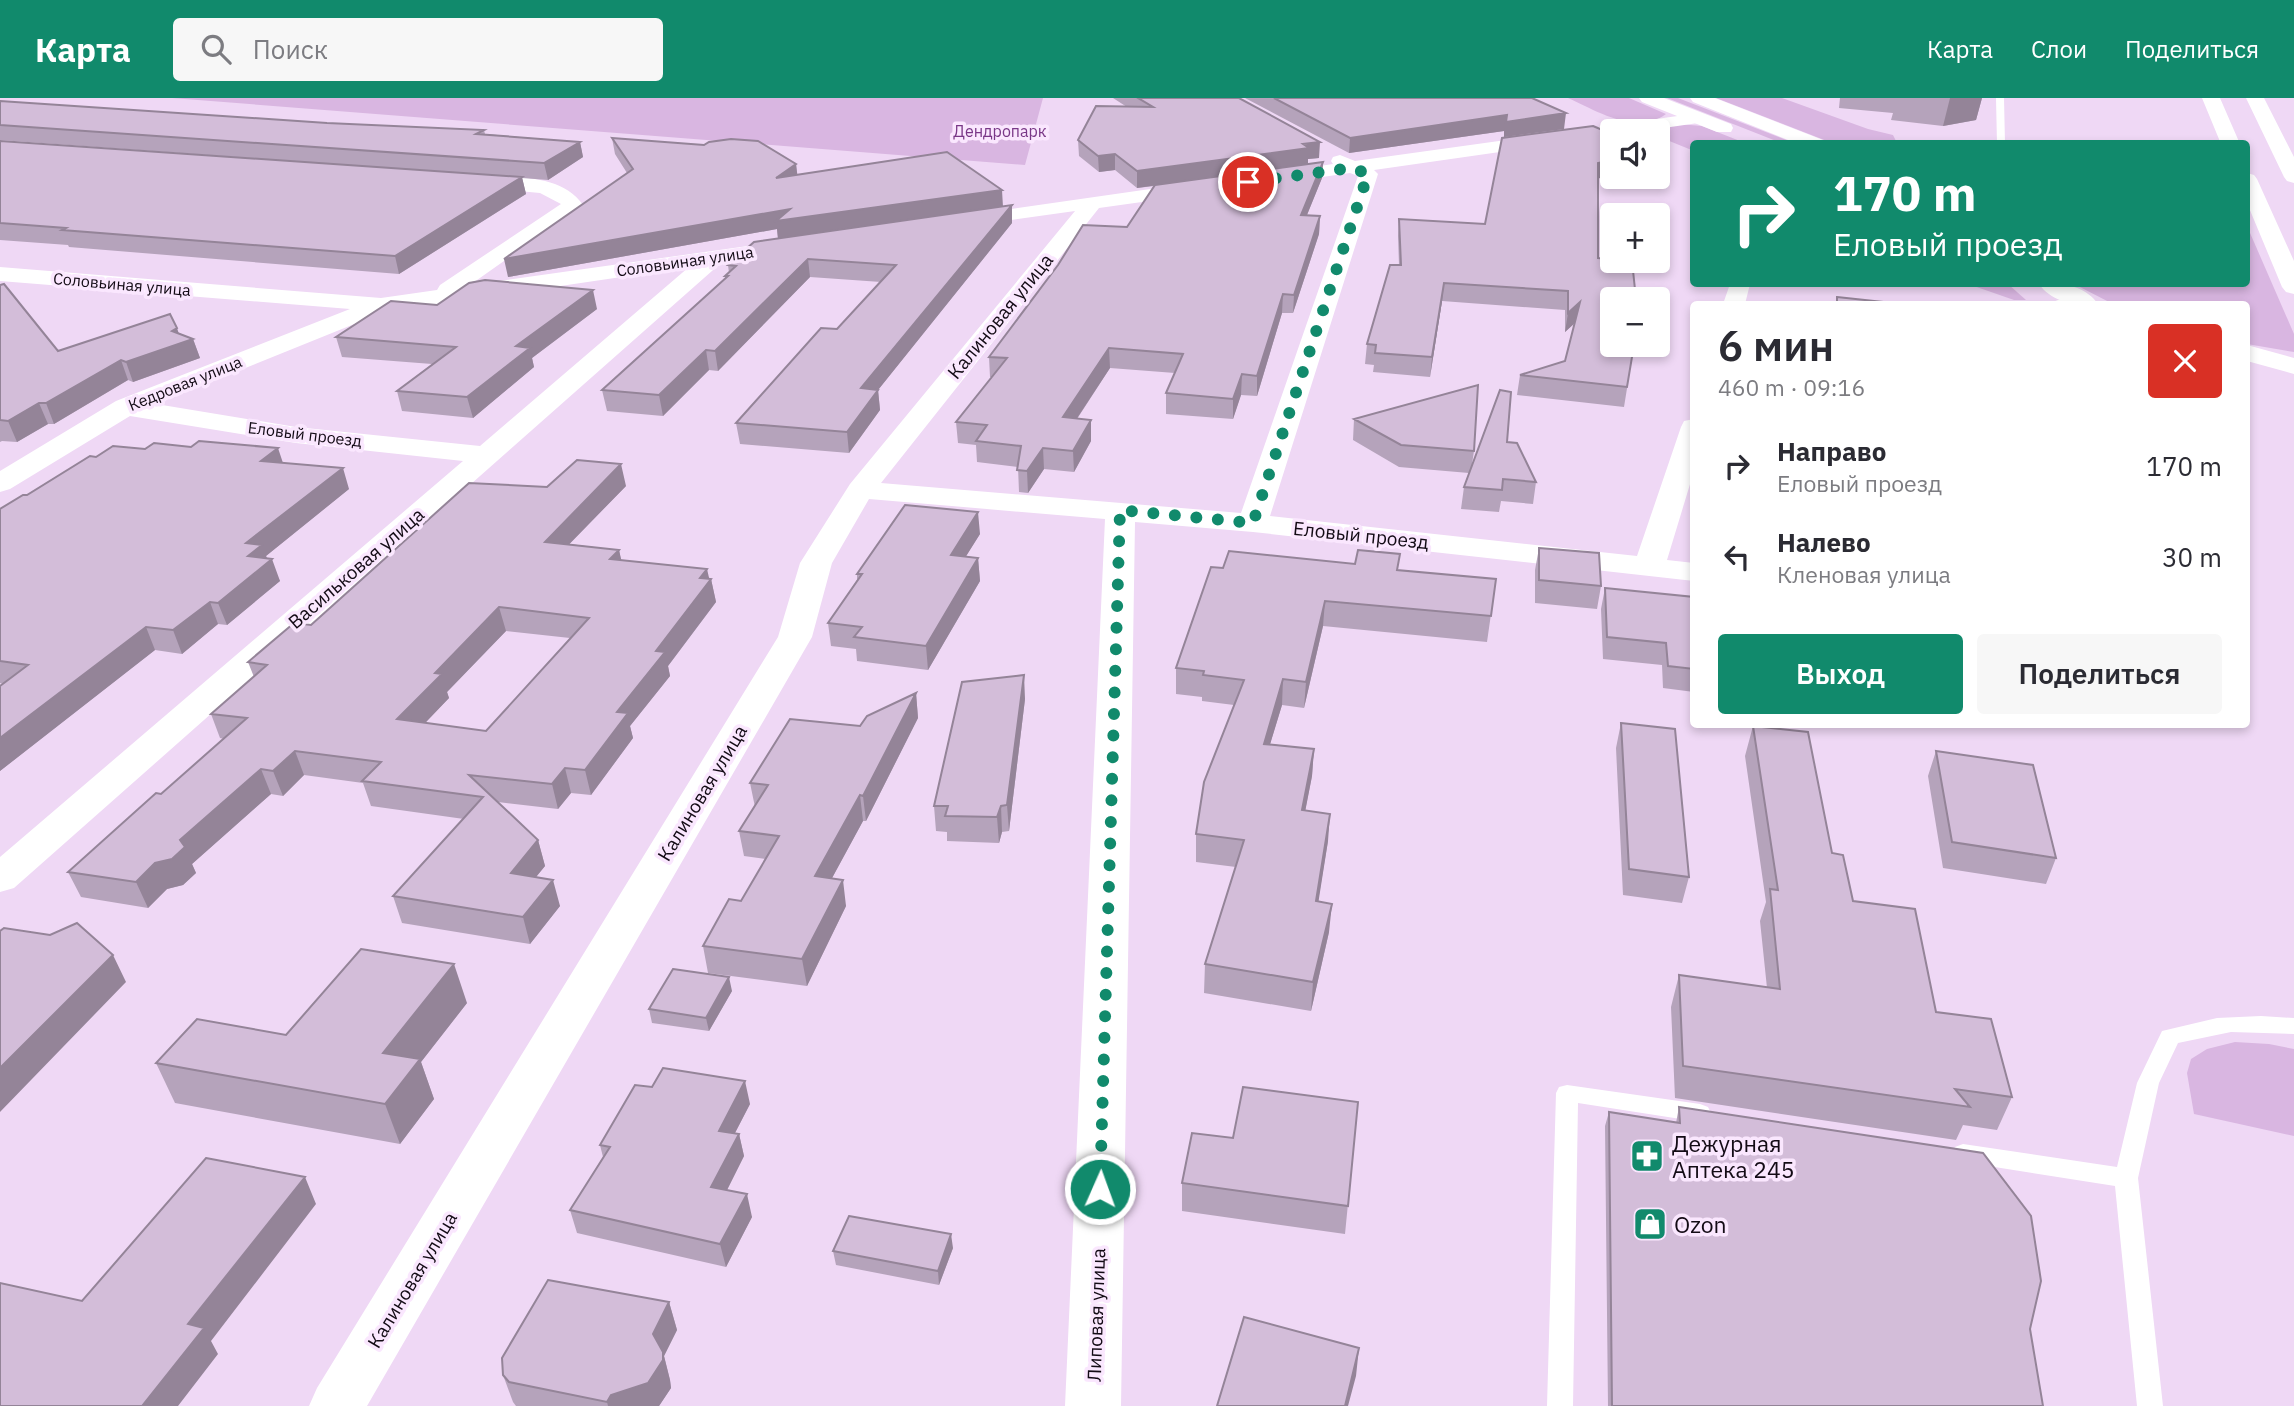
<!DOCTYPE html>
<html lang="ru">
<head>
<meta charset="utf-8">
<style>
	body { margin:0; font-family:"IBM Plex Sans",sans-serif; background:#f7f7f7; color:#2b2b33; height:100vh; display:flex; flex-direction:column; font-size:26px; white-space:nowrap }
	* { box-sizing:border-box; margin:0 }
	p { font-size:23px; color:#7c7c81 }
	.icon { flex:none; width:38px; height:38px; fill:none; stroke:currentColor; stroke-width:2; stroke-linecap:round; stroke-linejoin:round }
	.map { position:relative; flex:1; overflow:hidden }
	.drawer { position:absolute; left:1690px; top:203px; width:560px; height:427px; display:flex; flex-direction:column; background:#fff; border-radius:7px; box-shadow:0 4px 10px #0003 }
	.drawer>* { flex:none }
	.hud { position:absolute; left:1690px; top:42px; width:560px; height:147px; border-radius:7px; box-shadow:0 4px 10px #0003; background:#118a6c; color:#fff; overflow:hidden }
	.buttons { position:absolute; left:1600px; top:21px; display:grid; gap:14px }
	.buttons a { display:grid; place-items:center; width:70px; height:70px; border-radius:7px; background:#fff; box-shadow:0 4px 10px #0003; font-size:35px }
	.pin { position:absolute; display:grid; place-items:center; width:60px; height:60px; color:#fff; margin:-30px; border:4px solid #fff; border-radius:50%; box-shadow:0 2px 7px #0007 }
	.me { position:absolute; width:77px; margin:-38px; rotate:2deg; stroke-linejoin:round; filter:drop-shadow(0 0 5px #0008) }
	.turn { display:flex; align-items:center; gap:24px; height:147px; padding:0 28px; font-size:32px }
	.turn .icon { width:91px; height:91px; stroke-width:2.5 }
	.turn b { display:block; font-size:49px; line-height:60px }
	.round { display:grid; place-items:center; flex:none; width:74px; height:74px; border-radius:7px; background:#f7f7f7 }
	.overview { display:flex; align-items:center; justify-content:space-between; height:119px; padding:0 28px }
	h1 { font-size:42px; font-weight:600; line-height:52px }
	.button { display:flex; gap:14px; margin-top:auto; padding:14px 28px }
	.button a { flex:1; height:80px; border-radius:7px; background:#118a6c; color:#fff; font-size:28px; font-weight:600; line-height:80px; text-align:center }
	.button a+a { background:#f7f7f7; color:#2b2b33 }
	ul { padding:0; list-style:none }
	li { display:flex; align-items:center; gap:21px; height:91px; padding:0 28px }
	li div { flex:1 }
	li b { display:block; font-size:26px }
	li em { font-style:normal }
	header { display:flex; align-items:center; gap:42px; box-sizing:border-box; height:98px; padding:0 35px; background:#118a6c; color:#fff }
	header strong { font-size:33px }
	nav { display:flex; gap:38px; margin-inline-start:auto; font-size:24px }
	.search { width:490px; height:63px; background:#f7f7f7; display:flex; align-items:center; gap:18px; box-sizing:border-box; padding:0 24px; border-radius:7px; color:#7c7c81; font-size:26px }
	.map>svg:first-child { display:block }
	.green { fill:#d9b6e1 }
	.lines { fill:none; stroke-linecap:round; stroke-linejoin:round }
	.lane { fill:#fff; fill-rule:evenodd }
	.street { fill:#fff; fill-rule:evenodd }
	.primary { fill:#fff; fill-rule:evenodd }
	.wall { fill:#b5a3bb; fill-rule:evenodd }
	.shaded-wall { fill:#948498 }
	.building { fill:#d3bdd9; stroke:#948498; stroke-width:2; fill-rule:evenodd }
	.route { stroke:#118a6c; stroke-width:12; stroke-dasharray:0 21.6 }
	.labels { text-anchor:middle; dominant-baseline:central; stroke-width:7; stroke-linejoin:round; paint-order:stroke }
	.far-park-label { font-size:16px; fill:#793787; stroke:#fae7fe }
	.far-street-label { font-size:16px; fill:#130b15; stroke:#fae7fe }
	.street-label { font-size:19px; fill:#130b15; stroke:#fae7fe }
	.near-poi-label { font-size:23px; fill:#130b15; stroke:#fae7fe; text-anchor:start }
</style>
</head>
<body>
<header>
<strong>Карта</strong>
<div class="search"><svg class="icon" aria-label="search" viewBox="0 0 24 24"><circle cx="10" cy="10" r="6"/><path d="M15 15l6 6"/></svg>Поиск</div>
<nav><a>Карта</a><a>Слои</a><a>Поделиться</a></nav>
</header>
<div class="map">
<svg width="2294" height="1308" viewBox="0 0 2294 1308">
	<rect width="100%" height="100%" fill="#efd8f5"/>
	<path class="green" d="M172,0H1043L1025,67Z
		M1568,0H1629L1666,16C1636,38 1597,13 1568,0Z
		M1667,0H1678L1794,45H1781Z
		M1716,0H1782L1868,31L1893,37L1897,45H1832Z
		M1678,26L1702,28L1745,45L1694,46V53L1657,38V33L1642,31Z
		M2247,128L2294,236V254L2247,246V206H2113L2074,186H2247Z
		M1968,186H2008L2026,202H2014Z
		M2235,944L2269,946L2294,951V1038L2194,1016L2187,975L2191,961L2207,951Z"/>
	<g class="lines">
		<path class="lane" d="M1996,0H2004L2005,46H1997Z
			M2072,197L2077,200C2070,207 2057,207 2047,206Z
			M2261,918L2294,920V936L2231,934L2178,945L2159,985L2138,1080L2163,1308H2137L2115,1088L1963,1064L1955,1061L1951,1055L1955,1049L1963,1046L2117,1069L2137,985L2162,933L2217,920Z
			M1567,987L1700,1006L1708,1009L1711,1015L1708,1021L1700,1024L1578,1005L1573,1308H1547L1556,995L1559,989Z"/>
		<path class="street" d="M1699,15L1708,20L1705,24L1643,33H1612V38L1374,72L1378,76L1270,418L1637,458L1681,329L1684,323L1694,321V373L1667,462L1694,465V483L1253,434L1135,424L1121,1308H1065L1105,421L869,401L832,465L812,539L367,1308H309L317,1290L778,539L800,465L850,386L1075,113L962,129L955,127L952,123L955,119L1199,84L1206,86L1209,90L1206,94L1199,96L1099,110L881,385L1241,415L1358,78L1350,75L1274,86L1264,80L1267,76L1333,66L1331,63L1333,59L1340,57L1355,63Z
			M474,78C510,80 560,74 583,107L470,187L790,142L798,143L801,148L798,153L790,154L721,165L14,790L0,794V759L463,363L296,345L130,318L10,391L0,394V373L116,303L350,211L0,183V169L381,200L437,192L440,187L561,106L540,95L467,88L464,84ZM689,169L480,348L296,329L156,306L384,214Z
			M1730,186H1750L1745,206H1723Z"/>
		<path class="primary" d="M1639,0H1664L1731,26L1733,30L1731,34H1717L1642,4Z
			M1690,0H1715L1823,42L1825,46H1798L1693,4Z
			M2202,0H2220L2240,46H2221Z
			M2246,0H2264L2294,59V85L2287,83L2284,79Z
			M2247,75L2254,77L2257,81L2294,163V196L2286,194L2282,189L2247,105Z
			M2039,186C2060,184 2085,187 2098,206C2078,208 2052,205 2039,186Z
			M2247,247L2294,260V276L2247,263Z"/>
	</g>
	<path class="wall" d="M1113,0H1239L1319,60L1308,61V66L1323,64L1322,80L1307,117L1320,118L1319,136L1293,215H1282L1257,298L1241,297L1233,321L1166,316V295L1175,275L1110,270L1077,321L1091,322V343L1074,374L1044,371L1028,395L1019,394L1018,369L977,364L976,347L958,345L956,324L992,279H990L989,259L1127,129L1154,88L1137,90L1115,72L1099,74L1079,58L1078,42L1127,9Z
		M1245,0H1532L1564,31L1504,39V33L1349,55Z
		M1840,0H1982L1976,22L1943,28L1891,22L1893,15L1839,10Z
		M0,3L327,25L484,32L485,36L580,44L583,59L548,82L522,80L526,96L399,176L69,149L68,147L0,142V43L303,64L0,42Z
		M612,40L796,66L797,77L1003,109L1012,107V125L878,292L880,312L849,355L740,346L736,325L837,231L881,184L810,179L718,273L709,272L663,318L607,313L602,292L725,181V178L729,175L728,167L778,140L777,131L508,179L627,75L615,56Z
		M1598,81V160L1634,247L1624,309L1517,297L1520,277L1565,263L1575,225L1565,234V212L1442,203L1430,279L1373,274L1374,267L1365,266L1367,246L1399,167L1398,138L1399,121L1485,126Z
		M0,187L58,253L179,235L193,241L200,260L133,284L128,282L54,326H48L17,344L2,343L0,344Z
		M437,207L597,211L532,260L534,269L473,320L402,313L397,293L432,266L342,259L336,239Z
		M1354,321L1474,353L1472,366L1507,344L1536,384L1533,406L1501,403L1499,414L1461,411L1464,389L1469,375L1399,369L1353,342Z
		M283,365L349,391L266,458L280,483L227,527L218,526L182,556L155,552L0,673V588L3,586L0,585V411L27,397Z
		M626,388L569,446L619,452L621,462L711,481L716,504L668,568L670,578L630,628L633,640L591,697L571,695L558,711L498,704L538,742L545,768L536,779L560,808L530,846L402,825L393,798L464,721L371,708L363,685L304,677L283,698L271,696L192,766L196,775L183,787L167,791L148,810L81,799L68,774L161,696L224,641L220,640L211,616L254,579L248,564L547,389ZM506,533L570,540L486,633L425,625L449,600L447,594Z
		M980,436L966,458L978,460L980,483L928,572L857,563L856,551L831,548L828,525L857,482V476Z
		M1539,450L1601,488L1597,511L1535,505V472Z
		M1223,470L1399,472L1496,481L1487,544L1323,528L1304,610L1282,607L1270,646L1314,651L1312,678L1305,713L1328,743L1318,803L1329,834L1311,913L1204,895L1205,866L1236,769L1196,764V736L1234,607L1202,603V599L1176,596V570Z
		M1605,490L1694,499V594L1663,590L1662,567L1603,561L1601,511Z
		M916,595L918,620L866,723H863L832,780L846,808L807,888L708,875L703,848L741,803L766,761L744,758L739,733L755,709L750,685L860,628Z
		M1025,601L1009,733L1002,734L999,745L947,743V734L936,733L934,708Z
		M1621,625L1689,779L1682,805L1623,797L1616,650Z
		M1753,628L1832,755L1853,803L1936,914L2012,999L1997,1032L1963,1027L1956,1042L1675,1000L1671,909L1679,877L1767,890L1760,823L1766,804L1745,658Z
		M1936,653L2056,760L2046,786L1943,770L1928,678Z
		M732,893L709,933L652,925L649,911Z
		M467,905L421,964L434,1001L400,1046L175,1005L156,965L286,937Z
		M1358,1004L1345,1136L1182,1113V1085L1233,1040Z
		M750,1006L735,1035L739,1036L744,1058L727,1092L752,1119L726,1169L577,1135L570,1112L603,1059L600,1047Z
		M1679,1009L2030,1231L2043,1308H1608L1605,1028L1609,1014L1676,1025Z
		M953,1150L939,1187L836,1167L833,1153Z
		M669,1204L677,1232L664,1258L670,1282L671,1290L659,1308H516L513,1304L503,1277Z"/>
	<path class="shaded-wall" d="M1950,0H1982L1976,22L1943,28Z
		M1566,15L1564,31L1504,39V33L1349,55L1350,40L1507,17Z
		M580,44L583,59L548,82L544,65Z
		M1320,44L1319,60L1308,61V66L1137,90V73Z
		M1115,56V72L1099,74L1098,58Z
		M1612,62V78L1595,81L1598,65Z
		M1323,64L1322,80L1300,134L1301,117Z
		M796,66L798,82L776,80Z
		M522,79L526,96L399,176L395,158Z
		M1002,92L1003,109L778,141L777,131L508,179L504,161L790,111Z
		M1012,107V125L878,292L880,312L849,355L847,334L861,290Z
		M1320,118L1319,136L1293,215L1294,197Z
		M808,161L810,179L718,273L715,253Z
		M1444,185L1442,203L1430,279L1432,259Z
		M593,192L597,211L532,260L534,269L473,320L467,299L516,248Z
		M1283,196L1282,215L1257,298V278Z
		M1580,204L1577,223L1565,234L1568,215Z
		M177,230L182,245L193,241L200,260L133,284L126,264Z
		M1109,250L1110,270L1064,340L1063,319Z
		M706,252L709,272L663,318L659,297Z
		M121,262L128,282L54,326L46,305Z
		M1242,276L1241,297L1233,321V301Z
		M39,305L48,326L17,344L8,323Z
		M1091,322V343L1074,374L1073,353Z
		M278,350L285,371L261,363Z
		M1043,350L1044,371L1028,395L1027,373Z
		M621,366L626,388L550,466L545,444Z
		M343,370L349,391L266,458L268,464L272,461L280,483L227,527L218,505L248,458L246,445Z
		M978,414L980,436L953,479L951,457Z
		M619,452L624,474L610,461Z
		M978,460L980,483L928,572L926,548Z
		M707,471L710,484L711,481L716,504L668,568L670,578L630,628L633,640L591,697L585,672L617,614L656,553L700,480Z
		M1325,503L1323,528L1304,610L1306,584Z
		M210,504L218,526L182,556L173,532Z
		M499,509L506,533L447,594L449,600L405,646L397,621L435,575Z
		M146,529L155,552L0,673V640Z
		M1024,577L1025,601L1009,733L1007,707Z
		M1283,581L1282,607L1262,673L1264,646Z
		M916,595L918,620L866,723L863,698Z
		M1314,651L1312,678L1300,740L1302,712Z
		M295,653L304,677L283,698L273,673Z
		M565,670L571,695L558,711L552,686Z
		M261,671L271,696L192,766L196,775L183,787L167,791L148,810L136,784L180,742Z
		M860,697L863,723L819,804L815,778Z
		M1001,708L1002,734L999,745L997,719Z
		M1330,716L1328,743L1314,832L1316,803Z
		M538,742L545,768L518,801L511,775Z
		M553,782L560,808L530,846L523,819Z
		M843,782L846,808L807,888L802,861Z
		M1332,806L1329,834L1311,913L1313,884Z
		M113,857L126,884L0,1014V970Z
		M454,866L467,905L421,964L434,1001L400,1046L385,1006L383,955Z
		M729,879L732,893L709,933L706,920Z
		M745,983L750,1006L724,1056L719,1033Z
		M739,1036L744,1058L717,1112L711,1089Z
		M305,1079L316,1106L211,1243L218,1256L178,1308H142L188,1226Z
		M747,1096L752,1119L726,1169L720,1146Z
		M951,1136L953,1150L939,1187L938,1173Z
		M669,1204L677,1232L664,1258L670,1282L671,1290L659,1308H608L607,1304L611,1297L653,1236Z
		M1359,1250L1356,1278L1348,1308H1345Z"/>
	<path class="building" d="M1138,0H1239L1320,44L1303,46L1309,50L1137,73L1115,56L1098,58L1078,42L1096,8L1153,9Z
		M1274,0H1532L1566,15L1506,24L1507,17L1350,40Z
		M0,3L327,25L484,32L476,36L580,44L544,65L0,27Z
		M1593,28L1612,36V62L1598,65V160L1612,161V163H1632L1636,201H1612V247H1634L1627,289L1520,277L1565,263L1580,204L1568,215V193L1444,185L1432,259L1375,255L1376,247L1367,246L1390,167H1401L1399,121L1485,126L1502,40Z
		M612,40L704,47L709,44L731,41L758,43L796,66L776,80L947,54L1002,92L776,123L790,111L504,161L633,71Z
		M0,43L522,79L395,158L62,132L66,130L0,125Z
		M1323,64L1301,117L1320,118L1294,197L1283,196L1257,278L1242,276L1233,301L1166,295L1183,256L1109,250L1063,319L1091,322L1073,353L1043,350L1027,373L1017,372L1021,348L976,343L987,327L956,324L1007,260L989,259L1058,167L1083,127L1127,129L1155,87Z
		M1012,107L861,290L878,292L847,334L736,325L821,230L837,231L896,167L808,161L715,253L706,252L659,297L602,292L728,178H725L736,168L728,167L754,144Z
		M485,182L593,192L516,248L530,250L467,299L397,293L456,249L336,239L391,203L437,207L469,185Z
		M4,186L58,253L170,216L177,230L172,233L193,241L126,264L121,262L46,305H39L8,323L0,322V187Z
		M1837,199L1902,206H1837Z
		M1478,287L1474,353L1401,347L1354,321Z
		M1500,292L1511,294L1507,344L1517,345L1536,384L1503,381L1502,392L1464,389Z
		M199,343L278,350L261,363L343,370L246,445L262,447L248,458L272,461L218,505L210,504L173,532L146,529L0,640V588L28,567L0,563V411L23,397H27L90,358L96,359L113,348L145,351L154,345L191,349Z
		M577,362L621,366L545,444L619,452L610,461L707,471L700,480L711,481L656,553L665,554L617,614L628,615L585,672L565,670L552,686L469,677L538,742L511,775L553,782L523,819L393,798L483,699L362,683L381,664L295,653L273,673L261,671L180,742L185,749L172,761L155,765L136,784L68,774L156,695L161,696L247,620L211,616L267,567L248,564L294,525L311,527L469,385L547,389ZM499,509L589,520L486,633L397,621L442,576L435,575Z
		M905,407L978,414L951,457L978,460L926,548L854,539L862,529L828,525L862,476H857Z
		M1539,450L1599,455L1601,488L1539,482Z
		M1358,452L1400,456L1397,472L1496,481L1491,518L1325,503L1306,584L1283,581L1264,646L1314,651L1302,712L1330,716L1316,803L1332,806L1313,884L1205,866L1244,742L1196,736L1204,684L1244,582L1203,577L1204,573L1176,570L1211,469L1223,470L1229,453L1355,466Z
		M1605,490L1694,499V571L1668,568L1666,545L1607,539Z
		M1024,577L1007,707L1001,708L997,719L945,718L948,708H934L962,584Z
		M916,595L863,698L860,697L815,778L843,782L802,861L703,848L729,801L741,803L779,738L739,733L768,687L750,685L790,621L860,628L867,618Z
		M1621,625L1675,631L1689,779L1629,771Z
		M1753,628L1808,634L1832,755L1843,757L1853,803L1915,811L1936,914L1991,921L2012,999L1955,991L1970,1009L1683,968L1679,877L1780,891L1770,791L1778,792Z
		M1936,653L2033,667L2056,760L1952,744Z
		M77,825L113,857L0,970V833L4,830L50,837Z
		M361,851L454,866L383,955L420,961L385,1006L156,965L197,921L286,937Z
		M673,871L729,879L706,920L649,911Z
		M663,970L745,983L719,1033L739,1036L711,1089L747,1096L720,1146L570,1112L610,1049L600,1047L635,987L652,989Z
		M1243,989L1358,1004L1348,1108L1182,1085L1192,1035L1233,1040Z
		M1679,1009L1983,1055L2031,1118L2041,1183L2030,1231L2043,1308H1612L1609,1014L1680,1025Z
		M206,1060L305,1079L188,1226L204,1230L142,1308H0V1185L82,1203Z
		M849,1118L951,1136L938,1173L833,1153Z
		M548,1182L669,1204L653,1236L663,1254V1262L648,1285L611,1297L607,1304L509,1284L503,1277L502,1260Z
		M1244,1219L1359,1250L1345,1308H1217Z"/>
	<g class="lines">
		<path class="route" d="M1100,1091L1120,412L1253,425L1368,76L1352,70L1248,84"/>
	</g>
	<defs>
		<symbol id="pharmacy-square" viewBox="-11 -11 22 22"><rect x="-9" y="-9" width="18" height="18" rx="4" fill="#118a6c" stroke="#fae7fe"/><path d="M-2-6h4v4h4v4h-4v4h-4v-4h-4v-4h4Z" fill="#fff"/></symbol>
		<symbol id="shop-square" viewBox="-11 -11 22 22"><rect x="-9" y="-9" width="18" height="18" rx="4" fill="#118a6c" stroke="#fae7fe"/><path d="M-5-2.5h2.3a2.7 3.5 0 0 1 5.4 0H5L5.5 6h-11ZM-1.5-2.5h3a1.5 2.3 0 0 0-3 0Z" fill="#fff"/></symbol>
	</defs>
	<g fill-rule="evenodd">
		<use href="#pharmacy-square" x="1628" y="1039" width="38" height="38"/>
		<use href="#shop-square" x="1631" y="1107" width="38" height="38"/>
	</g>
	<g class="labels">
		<g class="far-park-label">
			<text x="1000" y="33">Дендропарк</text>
		</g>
		<g class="far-street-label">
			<text transform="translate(685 163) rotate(-8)">Соловьиная улица</text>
			<text transform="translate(122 186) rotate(5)">Соловьиная улица</text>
			<text transform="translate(185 285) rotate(-22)">Кедровая улица</text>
			<text transform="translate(305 336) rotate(7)">Еловый проезд</text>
		</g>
		<g class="street-label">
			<text transform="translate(1000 218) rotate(-51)">Калиновая улица</text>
			<text transform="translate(1361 437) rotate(6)">Еловый проезд</text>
			<text transform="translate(356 470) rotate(-41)">Васильковая улица</text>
			<text transform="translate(702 695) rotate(-59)">Калиновая улица</text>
			<text transform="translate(412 1182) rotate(-59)">Калиновая улица</text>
			<text transform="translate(1096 1217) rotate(-88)">Липовая улица</text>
		</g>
		<g class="near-poi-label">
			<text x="1672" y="1045">Дежурная<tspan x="1672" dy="26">Аптека 245</tspan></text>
			<text x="1674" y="1126">Ozon</text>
		</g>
	</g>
</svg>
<div class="buttons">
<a><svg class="icon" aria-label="sound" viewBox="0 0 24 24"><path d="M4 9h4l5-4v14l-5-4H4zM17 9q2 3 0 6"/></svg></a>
<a>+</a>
<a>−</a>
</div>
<div class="pin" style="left:1248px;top:84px;background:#d93025"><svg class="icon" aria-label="arrive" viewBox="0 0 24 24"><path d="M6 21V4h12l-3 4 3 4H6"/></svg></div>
<svg class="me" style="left:1100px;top:1091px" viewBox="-20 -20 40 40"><circle r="17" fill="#118a6c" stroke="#fff" stroke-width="3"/><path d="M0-11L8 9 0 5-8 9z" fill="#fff"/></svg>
<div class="hud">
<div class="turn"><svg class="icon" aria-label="right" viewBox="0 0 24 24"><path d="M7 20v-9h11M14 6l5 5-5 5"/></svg><div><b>170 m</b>Еловый проезд</div></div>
</div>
<section class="drawer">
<div class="overview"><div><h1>6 мин</h1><p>460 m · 09:16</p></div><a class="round" style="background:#d93025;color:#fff"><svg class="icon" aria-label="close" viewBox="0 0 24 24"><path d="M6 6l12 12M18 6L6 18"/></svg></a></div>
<ul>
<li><svg class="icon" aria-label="right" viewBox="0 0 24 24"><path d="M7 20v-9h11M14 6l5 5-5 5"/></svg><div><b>Направо</b><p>Еловый проезд</p></div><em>170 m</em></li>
<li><svg class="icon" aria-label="left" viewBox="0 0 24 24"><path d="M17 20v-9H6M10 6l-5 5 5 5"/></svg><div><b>Налево</b><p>Кленовая улица</p></div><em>30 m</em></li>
</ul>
<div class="button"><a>Выход</a><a>Поделиться</a></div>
</section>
</div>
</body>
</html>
